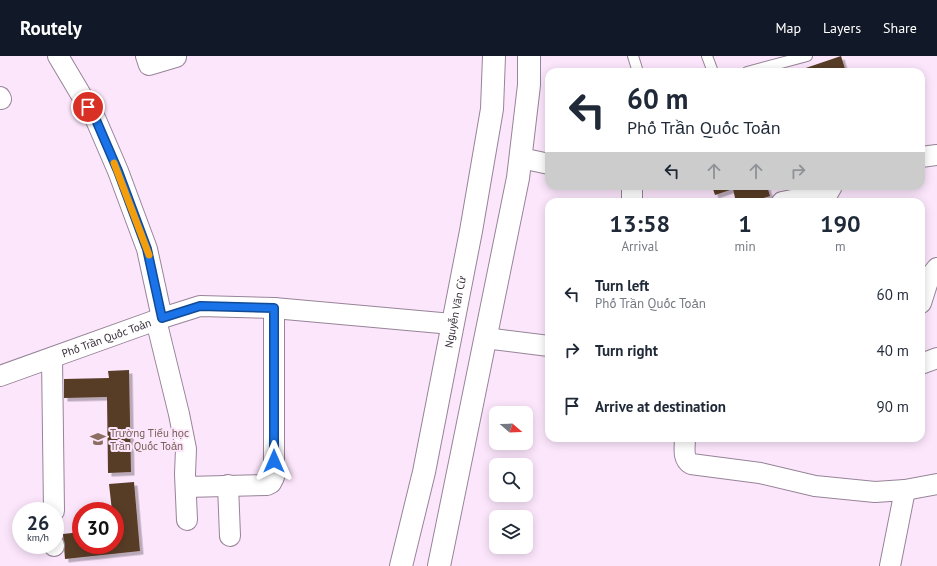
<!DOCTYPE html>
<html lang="en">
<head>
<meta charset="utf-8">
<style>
	body { margin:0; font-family:"PT Sans",sans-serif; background:#f6f6f7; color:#1f2937; height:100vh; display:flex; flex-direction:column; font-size:15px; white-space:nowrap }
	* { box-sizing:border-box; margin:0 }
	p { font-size:13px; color:#747a83 }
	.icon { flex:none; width:22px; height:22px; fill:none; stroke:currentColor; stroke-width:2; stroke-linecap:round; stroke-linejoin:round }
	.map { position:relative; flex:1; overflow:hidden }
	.drawer { position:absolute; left:545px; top:142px; width:380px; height:244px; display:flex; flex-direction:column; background:#fff; border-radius:12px; box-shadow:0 2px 10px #0003 }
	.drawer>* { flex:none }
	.top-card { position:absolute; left:545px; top:12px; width:380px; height:122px; border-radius:12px; box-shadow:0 2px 10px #0003; background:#fff; color:#1f2937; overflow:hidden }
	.needle { width:26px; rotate:109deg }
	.tools { position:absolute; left:489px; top:350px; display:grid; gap:8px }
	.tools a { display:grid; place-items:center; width:44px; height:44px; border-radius:8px; background:#fff; box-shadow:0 2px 10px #0003; font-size:20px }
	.speed { position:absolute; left:12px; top:446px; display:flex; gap:8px; font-size:20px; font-weight:700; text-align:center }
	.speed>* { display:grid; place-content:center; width:52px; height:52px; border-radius:50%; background:#fff; box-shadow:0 2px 10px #0003; line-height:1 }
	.speed small { font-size:10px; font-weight:400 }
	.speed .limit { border:6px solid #d22; background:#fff; color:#111 }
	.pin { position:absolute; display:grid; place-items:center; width:34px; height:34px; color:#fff; margin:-17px; border:2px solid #fff; border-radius:50%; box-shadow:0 1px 4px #0007 }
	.me { position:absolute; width:44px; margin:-22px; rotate:0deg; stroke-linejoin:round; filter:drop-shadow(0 0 3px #0008) }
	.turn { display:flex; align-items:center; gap:14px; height:84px; padding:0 16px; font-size:18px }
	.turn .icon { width:52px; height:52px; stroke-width:2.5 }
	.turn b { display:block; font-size:28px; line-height:34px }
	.lanes { display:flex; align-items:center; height:38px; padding:0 16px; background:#0003; justify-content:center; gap:20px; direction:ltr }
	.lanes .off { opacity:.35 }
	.eta { display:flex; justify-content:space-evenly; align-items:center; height:68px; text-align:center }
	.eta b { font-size:24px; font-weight:800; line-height:28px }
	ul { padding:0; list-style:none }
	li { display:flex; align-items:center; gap:12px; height:56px; padding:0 16px }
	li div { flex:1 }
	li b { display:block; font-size:15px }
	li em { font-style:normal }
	header { display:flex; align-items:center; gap:24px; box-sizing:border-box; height:56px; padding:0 20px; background:#111827; color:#fff }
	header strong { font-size:19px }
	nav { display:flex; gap:22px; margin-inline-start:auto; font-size:14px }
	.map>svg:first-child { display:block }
	.building { fill:#583c27; filter:url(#shadow) }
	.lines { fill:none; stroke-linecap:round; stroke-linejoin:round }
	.lane-casing { stroke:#978498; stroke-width:12 }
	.street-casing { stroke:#978498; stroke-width:22 }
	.primary-casing { stroke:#978498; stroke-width:24 }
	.lane { stroke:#fff; stroke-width:10 }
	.street { stroke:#fff; stroke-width:20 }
	.primary { stroke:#fff; stroke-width:22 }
	.route-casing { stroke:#114b97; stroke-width:10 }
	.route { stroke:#1a73e8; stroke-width:7 }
	.slow { stroke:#f59e0b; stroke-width:7 }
	.labels { text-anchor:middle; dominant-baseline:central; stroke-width:4; stroke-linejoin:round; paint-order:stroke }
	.street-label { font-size:11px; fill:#362e37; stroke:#fce6fc }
	.education-label { font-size:11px; fill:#785e54; stroke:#fce6fc; text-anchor:start }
</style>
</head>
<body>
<header>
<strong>Routely</strong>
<nav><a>Map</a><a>Layers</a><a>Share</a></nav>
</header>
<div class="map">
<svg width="937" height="510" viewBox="0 0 937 510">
	<defs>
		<filter id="shadow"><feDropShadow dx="3.5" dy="3.5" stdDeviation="0" flood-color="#0004"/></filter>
	</defs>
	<rect width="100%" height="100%" fill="#fce6fc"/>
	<path class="building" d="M841,0L846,16H794Z
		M712,130H767L770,140L750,146H736L733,133L715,139Z
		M129,314L131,416L108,417L107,341L64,342V323L109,322L108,315Z
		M134,426L140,495L65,503L63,478L81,476V489H115V455H112L109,428Z"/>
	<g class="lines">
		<defs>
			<path id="lane" d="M633,0L638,16
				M707,0L713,16
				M747,16L807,0"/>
			<g id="street">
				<path d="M58,0L96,64L118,115L147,193L162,262"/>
				<path d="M146,0L149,9L176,1"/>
				<path d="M0,41L1,43"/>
				<path d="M921,101L937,99"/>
				<path d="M521,102L549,108"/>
				<path d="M632,130V146"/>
				<path d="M782,146L828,137L832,130"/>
				<path d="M921,247L929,222L937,212"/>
				<path d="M156,264L179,358L186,393L185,418L187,464"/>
				<path d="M485,282L549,290"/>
				<path d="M52,302L54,455"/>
				<path d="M921,308L937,302"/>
				<path id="s1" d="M0,320L162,262L200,250L274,252L452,268"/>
				<path d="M685,382C685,391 682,403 691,408L760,417L815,430L875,436L905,434L937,428"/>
				<path d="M228,429L230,480"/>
				<path d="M186,431L267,429L271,427L274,421V252"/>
				<path d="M54,489V490"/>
				<path d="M890,510L905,434"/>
			</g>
			<g id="primary">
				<path id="s2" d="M401,510L424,416L471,175L492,53L494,0"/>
				<path d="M439,510L518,122L529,29V0"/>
			</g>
		</defs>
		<use href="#lane" class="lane-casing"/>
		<use href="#street" class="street-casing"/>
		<use href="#primary" class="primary-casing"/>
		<use href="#lane" class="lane"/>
		<use href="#street" class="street"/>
		<use href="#primary" class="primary"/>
	</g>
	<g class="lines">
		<defs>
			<path id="route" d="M88,51L96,64L118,115L147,193L162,262L200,250L274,252V405"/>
		</defs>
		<use href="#route" class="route-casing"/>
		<use href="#route" class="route"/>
		<path class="slow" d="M114,107L149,199"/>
	</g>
	<defs>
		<symbol id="school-bare" viewBox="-9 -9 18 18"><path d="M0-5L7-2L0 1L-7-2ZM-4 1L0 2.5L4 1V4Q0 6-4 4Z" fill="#8d6e63" stroke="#fce6fc" stroke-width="2.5" paint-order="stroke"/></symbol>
	</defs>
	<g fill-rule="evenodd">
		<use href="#school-bare" x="87" y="372" width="22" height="22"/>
	</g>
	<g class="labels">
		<g class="street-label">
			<text stroke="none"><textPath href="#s2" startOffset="260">Nguyễn Văn Cừ</textPath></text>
			<text stroke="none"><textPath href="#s1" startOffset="113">Phố Trần Quốc Toản</textPath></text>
		</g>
		<g class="education-label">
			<text x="110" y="377">Trường Tiểu học<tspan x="110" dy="13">Trần Quốc Toản</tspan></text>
		</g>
	</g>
</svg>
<div class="tools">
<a><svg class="needle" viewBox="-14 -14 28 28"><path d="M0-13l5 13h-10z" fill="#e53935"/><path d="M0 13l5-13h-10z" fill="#747a83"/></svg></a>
<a><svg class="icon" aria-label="search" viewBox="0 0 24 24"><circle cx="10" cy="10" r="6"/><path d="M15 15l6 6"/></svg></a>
<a><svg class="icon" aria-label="layers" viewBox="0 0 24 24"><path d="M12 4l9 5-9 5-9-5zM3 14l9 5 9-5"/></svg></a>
</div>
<div class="speed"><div>26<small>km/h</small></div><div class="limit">30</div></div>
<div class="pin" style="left:88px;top:51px;background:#d93025"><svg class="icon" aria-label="arrive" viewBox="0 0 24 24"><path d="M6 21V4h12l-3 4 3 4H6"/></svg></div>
<svg class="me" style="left:274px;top:405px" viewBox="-20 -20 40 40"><path d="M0-17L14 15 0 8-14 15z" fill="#1a73e8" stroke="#fff" stroke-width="4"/></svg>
<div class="top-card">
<div class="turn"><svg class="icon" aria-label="left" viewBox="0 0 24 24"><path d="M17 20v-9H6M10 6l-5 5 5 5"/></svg><div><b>60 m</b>Phố Trần Quốc Toản</div></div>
<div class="lanes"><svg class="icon" aria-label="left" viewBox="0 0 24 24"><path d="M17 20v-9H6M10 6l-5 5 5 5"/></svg><svg class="icon off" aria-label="ahead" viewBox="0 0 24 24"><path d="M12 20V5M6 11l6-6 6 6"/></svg><svg class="icon off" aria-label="ahead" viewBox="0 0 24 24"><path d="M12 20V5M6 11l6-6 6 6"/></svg><svg class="icon off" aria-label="right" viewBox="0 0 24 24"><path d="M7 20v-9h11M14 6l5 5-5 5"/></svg></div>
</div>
<section class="drawer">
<div class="eta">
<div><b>13:58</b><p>Arrival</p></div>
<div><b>1</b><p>min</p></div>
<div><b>190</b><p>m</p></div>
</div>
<ul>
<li><svg class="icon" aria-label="left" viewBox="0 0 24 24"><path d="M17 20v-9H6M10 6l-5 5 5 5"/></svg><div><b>Turn left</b><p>Phố Trần Quốc Toản</p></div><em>60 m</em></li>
<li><svg class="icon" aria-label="right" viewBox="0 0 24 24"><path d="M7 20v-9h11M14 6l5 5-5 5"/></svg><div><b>Turn right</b></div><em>40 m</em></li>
<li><svg class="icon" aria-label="arrive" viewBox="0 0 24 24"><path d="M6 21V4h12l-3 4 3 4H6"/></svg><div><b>Arrive at destination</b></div><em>90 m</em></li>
</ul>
</section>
</div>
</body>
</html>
